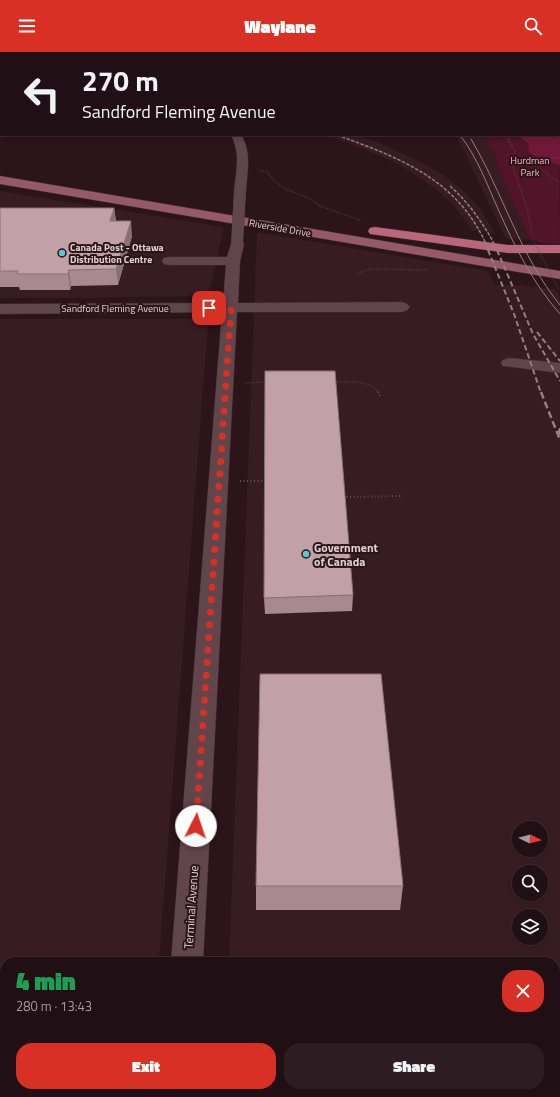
<!DOCTYPE html>
<html lang="en">
<head>
<meta charset="utf-8">
<style>
	body { margin:0; font-family:"Titillium Web",sans-serif; background:#2d1d22; color:#f1f3f6; height:100vh; display:flex; flex-direction:column; font-size:15px; white-space:nowrap }
	* { box-sizing:border-box; margin:0 }
	p { font-size:13px; color:#a29ca0 }
	.icon { flex:none; width:22px; height:22px; fill:none; stroke:currentColor; stroke-width:2; stroke-linecap:round; stroke-linejoin:round }
	.map { position:relative; flex:1; overflow:hidden }
	.panel { position:absolute; left:0px; top:905px; width:560px; height:140px; display:flex; flex-direction:column; background:#200f14; border-radius:16px 16px 0 0; box-shadow:0 2px 6px #0003,0 0 0 1px #3d2f34 }
	.panel>* { flex:none }
	.top-card { position:absolute; left:0px; top:0px; width:560px; height:84px; box-shadow:0 2px 6px #0003,0 0 0 1px #3d2f34; background:#200f14; color:#f1f3f6; overflow:hidden }
	.needle { width:26px; rotate:96deg }
	.buttons { position:absolute; left:512px; top:769px; display:grid; gap:8px }
	.buttons a { display:grid; place-items:center; width:36px; height:36px; border-radius:50%; background:#200f14; box-shadow:0 2px 6px #0003,0 0 0 1px #3d2f34; font-size:20px }
	.pin { position:absolute; display:grid; place-items:center; width:34px; height:34px; color:#fff; margin:-17px; border-radius:8px; box-shadow:0 2px 6px #0006 }
	.me { position:absolute; width:44px; margin:-22px; rotate:4deg; stroke-linejoin:round; filter:drop-shadow(0 0 3px #0008) }
	.turn { display:flex; align-items:center; gap:14px; height:84px; padding:0 16px; font-size:18px }
	.turn .icon { width:52px; height:52px; stroke-width:2.5 }
	.turn b { display:block; font-size:28px; line-height:34px }
	.round { display:grid; place-items:center; flex:none; width:42px; height:42px; border-radius:16px; background:#2d1d22 }
	.head { display:flex; align-items:center; justify-content:space-between; height:68px; padding:0 16px }
	h1 { font-size:24px; font-weight:800; line-height:30px; color:#1e9e55 }
	.action { display:flex; gap:8px; margin-top:auto; padding:8px 16px }
	.action a { flex:1; height:46px; border-radius:16px; background:#d93025; color:#fff; font-size:16px; font-weight:800; line-height:46px; text-align:center }
	.action a+a { background:#2d1d22; color:#f1f3f6 }
	header { display:flex; justify-content:space-between; align-items:center; height:52px; padding:0 16px; background:#d93025; color:#fff; font-size:18px; font-weight:800 }
	.map>svg:first-child { display:block }
	.built { fill:#381c23; fill-rule:evenodd }
	.green { fill:#511428 }
	.forest { fill:#731738 }
	.lines { fill:none; stroke-linecap:round; stroke-linejoin:round }
	.minor-casing { stroke:#403033; stroke-width:1 }
	.major-casing { stroke:#403033; stroke-width:1 }
	.highway-casing { stroke:#403033; stroke-width:1 }
	.path-far3 { stroke:#634e53; stroke-width:1; stroke-dasharray:0.5 1.5; stroke-linecap:butt }
	.path-far2 { stroke:#634e53; stroke-width:1.5; stroke-dasharray:0.5 1.5; stroke-linecap:butt }
	.path-far1 { stroke:#634e53; stroke-width:2; stroke-dasharray:1 2.5; stroke-linecap:butt }
	.path { stroke:#634e53; stroke-width:3.5; stroke-dasharray:1.5 4.5; stroke-linecap:butt }
	.minor { fill:#60454b; fill-rule:evenodd }
	.major { fill:#965968; fill-rule:evenodd }
	.highway { fill:#ba667b; fill-rule:evenodd }
	.tram { stroke:#927f83; stroke-width:1 }
	.rail-far2 { stroke:#927f83; stroke-width:1.5; stroke-dasharray:3.5 1.5; stroke-linecap:butt }
	.rail-far1 { stroke:#927f83; stroke-width:2; stroke-dasharray:5.5 3; stroke-linecap:butt }
	.rail { stroke:#927f83; stroke-width:2.5; stroke-dasharray:7 3.5; stroke-linecap:butt }
	.minor-bridge-casing { stroke:#403033; stroke-width:12; stroke-linecap:butt }
	.path-bridge { stroke:#634e53; stroke-width:1.5; stroke-dasharray:0.5 1.5; stroke-linecap:butt }
	.minor-bridge { stroke:#60454b; stroke-width:12 }
	.wall { fill:#a68a90 }
	.shaded-wall { fill:#877175 }
	.building { fill:#c1a1a7; stroke:#877175 }
	.route { stroke:#d93025; stroke-width:7; stroke-dasharray:0 12.6 }
	.poi-dot { fill:#51ccd2; stroke:#2b141a; stroke-width:1.5 }
	.labels { text-anchor:middle; dominant-baseline:central; stroke-width:4; stroke-linejoin:round; paint-order:stroke }
	.far-park-label { font-size:10px; fill:#f1bcc7; stroke:#2b141a }
	.far-street-label { font-size:10px; fill:#e1d1d4; stroke:#2b141a }
	.far-poi-label { font-size:10px; font-weight:bold; fill:#e1d1d4; stroke:#2b141a; text-anchor:start }
	.poi-label { font-size:12px; font-weight:bold; fill:#e1d1d4; stroke:#2b141a; text-anchor:start }
	.street-label { font-size:12px; fill:#e1d1d4; stroke:#2b141a }
</style>
</head>
<body>
<header><svg class="icon" aria-label="menu" viewBox="0 0 24 24"><path d="M4 6h16M4 12h16M4 18h16"/></svg>Waylane<svg class="icon" aria-label="search" viewBox="0 0 24 24"><circle cx="10" cy="10" r="6"/><path d="M15 15l6 6"/></svg></header>
<div class="map">
<svg width="560" height="1045" viewBox="0 0 560 1045">
	<rect width="100%" height="100%" fill="#2b141a"/>
	<path class="built" d="M326,83H356L384,93L426,113L442,122L465,140L479,155L495,181L473,179L454,154L437,138L419,125L398,112L362,96Z
		M452,83H483L491,93L495,101L497,113L503,127L530,188L506,187L467,106L457,86Z
		M0,139L224,175L210,237L198,242L186,244L88,246H0Z
		M257,180L488,219L495,233H518L555,237L560,244V1045H224V1040H555V910H229ZM519,776H541V798H519ZM519,820H541V842H519ZM519,864H541V886H519Z
		M0,267H193L208,273L159,910H5V1040H147V1045H0Z"/>
	<path class="green" d="M559,3L560,192L540,191L536,188H530L503,127L497,113L495,101L483,83H559Z"/>
	<path class="forest" d="M202,0H535L540,1H203Z
		M559,33H560V113L538,107L529,100L528,91L517,83H559Z"/>
	<g class="lines">
		<defs>
			<path id="minor" d="M0,6H1V12H0Z
				M1,28V35H0V29Z
				M0,58H1V64H0Z
				M231,83H241C252,100 247,120 246,139L244,142H236L234,139C236,120 241,101 231,83Z
				M237,188L242,189L244,192L240,209L238,251L402,250L407,252L410,255L407,258L402,260H237L203,910H171L222,260L0,262V252L223,251L226,213H169L164,212L162,209L164,206L169,205H227L232,189Z
				M509,306L560,311V321L503,314L501,311L503,308Z
				M160,1040H196V1045H160Z"/>
			<path id="major" d="M0,124L560,219V227L0,132Z"/>
			<path id="highway" d="M375,175L508,193H560V201H508L370,182L368,179L370,176Z"/>
		</defs>
		<use href="#minor" class="minor-casing"/>
		<use href="#major" class="major-casing"/>
		<use href="#highway" class="highway-casing"/>
		<path class="path-far3" d="M521,0L525,1
			M505,83L509,88"/>
		<path class="path-far2" d="M508,87L515,99L513,115L527,156L532,182
			M515,105L539,116L560,131
			M525,108L560,106
			M259,118L267,120L274,129L288,138L309,146L320,154L362,169
			M357,222L369,217L427,218
			M332,330C346,330 370,327 379,341
			M244,331L267,330"/>
		<path class="path-far1" d="M378,340L380,344
			M240,429H265
			M343,445L403,444"/>
		<path class="path" d="M47,1040V1045
			M81,1040L117,1045"/>
		<use href="#minor" class="minor"/>
		<use href="#major" class="major"/>
		<use href="#highway" class="highway"/>
		<path class="tram" d="M460,83C477,105 487,132 498,157C515,195 532,230 560,262
			M471,87C503,141 520,204 560,253"/>
		<path class="rail-far2" d="M337,83C403,107 461,129 489,199
			M450,134C471,153 485,174 498,199"/>
		<path class="rail-far1" d="M488,198L514,262L541,341
			M497,198L533,282L560,329
			M537,280L560,309"/>
		<path class="rail" d="M541,340L560,388"/>
		<defs>
			<path id="minor-bridge" d="M237,192L240,139"/>
		</defs>
		<use href="#minor-bridge" class="minor-bridge-casing"/>
		<path class="path-bridge" d="M533,188L559,238"/>
		<use href="#minor-bridge" class="minor-bridge"/>
	</g>
	<path class="wall" d="M0,156H114L116,169L132,184L118,233L71,234L70,238H20L19,235H0Z
		M559,376H560V384L558,380Z
		M353,543L352,559L265,562L264,546Z
		M256,834H403L400,858H256Z"/>
	<path class="shaded-wall" d="M114,156L116,170L110,169Z
		M131,169L132,184L118,233L116,217Z
		M69,218L71,234L70,238L68,222Z"/>
	<path class="building" d="M0,156H114L110,169H131L116,217L69,218L68,222H17L18,219H0Z
		M265,319H335L353,543L264,546Z
		M260,622H381L403,834H256Z
		M311,1040H485L486,1045H311Z"/>
	<g class="lines">
		<path class="route" d="M196,774L231,256H209"/>
	</g>
	<g class="poi-dot">
		<circle cx="62" cy="201" r="4"/>
		<circle cx="306" cy="502" r="4"/>
	</g>
	<g class="labels">
		<g class="far-park-label">
			<text x="530" y="108">Hurdman<tspan x="530" dy="12">Park</tspan></text>
		</g>
		<g class="far-street-label">
			<text transform="translate(280 176) rotate(10)">Riverside Drive</text>
			<text x="115" y="256">Sandford Fleming Avenue</text>
		</g>
		<g class="far-poi-label">
			<text x="70" y="195">Canada Post - Ottawa<tspan x="70" dy="12">Distribution Centre</tspan></text>
		</g>
		<g class="poi-label">
			<text x="314" y="495">Government<tspan x="314" dy="14">of Canada</tspan></text>
		</g>
		<g class="street-label">
			<text transform="translate(191 855) rotate(-86)">Terminal Avenue</text>
		</g>
	</g>
</svg>
<div class="buttons">
<a><svg class="needle" viewBox="-14 -14 28 28"><path d="M0-13l5 13h-10z" fill="#e53935"/><path d="M0 13l5-13h-10z" fill="#a29ca0"/></svg></a>
<a><svg class="icon" aria-label="search" viewBox="0 0 24 24"><circle cx="10" cy="10" r="6"/><path d="M15 15l6 6"/></svg></a>
<a><svg class="icon" aria-label="layers" viewBox="0 0 24 24"><path d="M12 4l9 5-9 5-9-5zM3 14l9 5 9-5"/></svg></a>
</div>
<div class="pin" style="left:209px;top:256px;background:#d93025"><svg class="icon" aria-label="arrive" viewBox="0 0 24 24"><path d="M6 21V4h12l-3 4 3 4H6"/></svg></div>
<svg class="me" style="left:196px;top:774px" viewBox="-20 -20 40 40"><circle r="19" fill="#fff"/><path d="M0-13L10 11 0 6-10 11z" fill="#d93025"/></svg>
<div class="top-card">
<div class="turn"><svg class="icon" aria-label="left" viewBox="0 0 24 24"><path d="M17 20v-9H6M10 6l-5 5 5 5"/></svg><div><b>270 m</b>Sandford Fleming Avenue</div></div>
</div>
<section class="panel">
<div class="head"><div><h1>4 min</h1><p>280 m · 13:43</p></div><a class="round" style="background:#d93025;color:#fff"><svg class="icon" aria-label="close" viewBox="0 0 24 24"><path d="M6 6l12 12M18 6L6 18"/></svg></a></div>
<div class="action"><a>Exit</a><a>Share</a></div>
</section>
</div>
</body>
</html>
